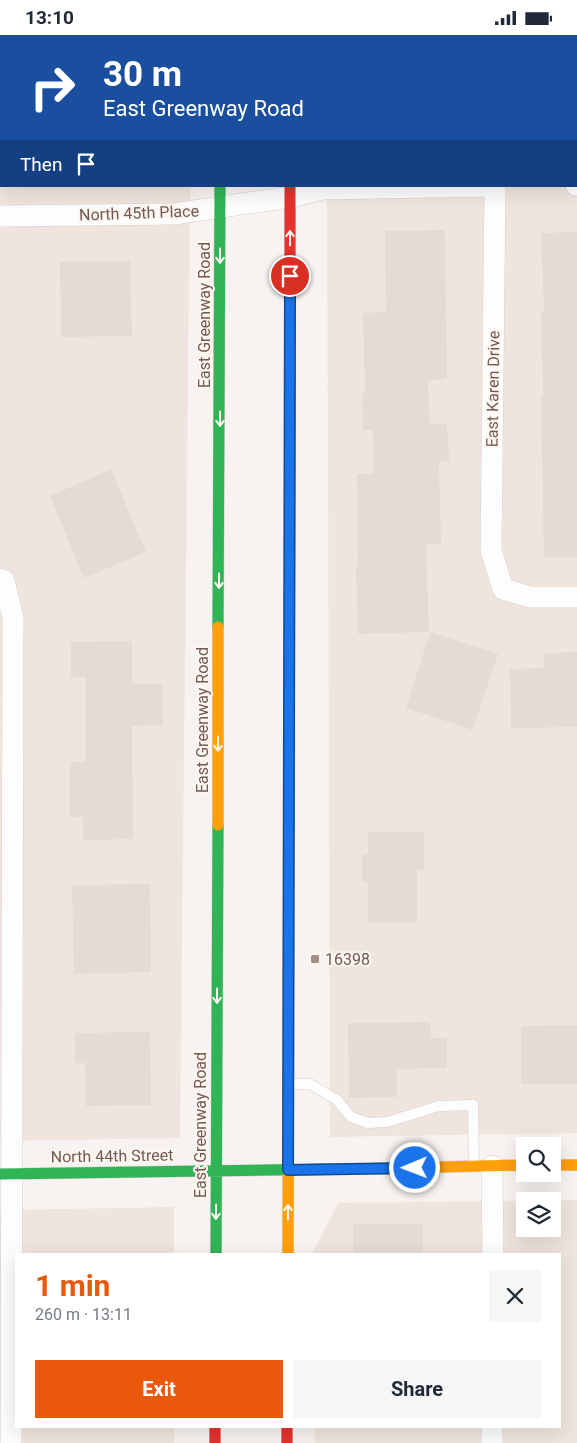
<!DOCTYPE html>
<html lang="en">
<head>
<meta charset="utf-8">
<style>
	body { margin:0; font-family:Roboto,sans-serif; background:#f6f6f7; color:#1f2937; height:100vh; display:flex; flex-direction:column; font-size:19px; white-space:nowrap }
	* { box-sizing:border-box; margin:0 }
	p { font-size:16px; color:#747a83 }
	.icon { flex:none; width:28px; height:28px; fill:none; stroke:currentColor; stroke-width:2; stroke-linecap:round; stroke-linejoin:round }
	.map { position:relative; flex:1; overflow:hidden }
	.drawer { position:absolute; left:15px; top:1218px; width:546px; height:175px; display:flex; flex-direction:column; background:#fff; border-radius:0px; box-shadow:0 5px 20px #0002 }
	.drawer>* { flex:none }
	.top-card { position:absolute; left:0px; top:0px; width:578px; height:152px; box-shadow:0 5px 20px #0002; background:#1a4fa0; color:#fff; overflow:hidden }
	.controls { position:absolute; left:516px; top:1102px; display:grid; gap:10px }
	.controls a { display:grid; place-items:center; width:45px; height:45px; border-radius:0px; background:#fff; box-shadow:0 5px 20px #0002; font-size:25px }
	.pin { position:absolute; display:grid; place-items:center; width:42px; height:42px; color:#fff; margin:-21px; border:2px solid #fff; border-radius:50%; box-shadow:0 1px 5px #0007 }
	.me { position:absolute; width:55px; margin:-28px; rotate:269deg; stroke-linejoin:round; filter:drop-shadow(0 0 4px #0008) }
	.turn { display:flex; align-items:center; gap:18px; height:105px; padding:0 20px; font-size:22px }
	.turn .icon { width:65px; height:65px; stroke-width:2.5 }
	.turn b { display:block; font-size:35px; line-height:42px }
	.then { display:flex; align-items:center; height:48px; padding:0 20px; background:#0003; gap:10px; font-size:19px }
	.round { display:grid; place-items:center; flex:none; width:52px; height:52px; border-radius:0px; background:#f6f6f7 }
	.summary { display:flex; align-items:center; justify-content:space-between; height:85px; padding:0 20px }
	h1 { font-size:30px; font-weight:700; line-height:38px; color:#ea580c }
	.button { display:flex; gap:10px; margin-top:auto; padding:10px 20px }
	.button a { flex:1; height:58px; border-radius:0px; background:#ea580c; color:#fff; font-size:20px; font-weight:700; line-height:58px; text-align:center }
	.button a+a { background:#f6f6f7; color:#1f2937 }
	.status { display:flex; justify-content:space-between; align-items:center; height:35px; padding:0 25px; background:#fff; direction:ltr }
	.status svg { height:14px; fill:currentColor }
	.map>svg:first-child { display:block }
	.residential { fill:#f0e5de; fill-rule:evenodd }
	.building { fill:#e4dbd7 }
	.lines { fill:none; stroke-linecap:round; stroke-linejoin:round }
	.lane-casing { stroke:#d6cfcc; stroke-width:11 }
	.street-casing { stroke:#d6cfcc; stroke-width:22 }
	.fast-casing { stroke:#d7cfcc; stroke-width:12 }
	.slow-casing { stroke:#d7cfcc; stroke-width:12 }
	.jam-casing { stroke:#d7cfcc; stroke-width:12 }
	.lane { stroke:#fefdfd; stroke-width:10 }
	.street { stroke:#fefdfd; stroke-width:21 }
	.fast { stroke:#30b455; stroke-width:11 }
	.slow { stroke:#ff9f0a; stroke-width:11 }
	.jam { stroke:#e5322d; stroke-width:11 }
	.oneway { stroke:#fdf7f2 }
	.route-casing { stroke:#114b97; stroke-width:12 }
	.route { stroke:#1a73e8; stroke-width:9 }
	.poi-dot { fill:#a28e89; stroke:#fdf7f2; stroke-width:2 }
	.labels { text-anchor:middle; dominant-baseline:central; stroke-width:4; stroke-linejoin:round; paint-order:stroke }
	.street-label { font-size:16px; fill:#745851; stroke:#fdf7f2 }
	.poi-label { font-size:16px; fill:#745851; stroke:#fdf7f2; text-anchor:start }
</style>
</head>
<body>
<div class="status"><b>13:10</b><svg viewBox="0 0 49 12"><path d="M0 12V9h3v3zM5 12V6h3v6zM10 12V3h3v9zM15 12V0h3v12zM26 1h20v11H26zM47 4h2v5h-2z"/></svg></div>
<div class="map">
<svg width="577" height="1408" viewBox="0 0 577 1408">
	<rect width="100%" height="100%" fill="#f8f3f0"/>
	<path class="residential" d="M0,0H192V1H1V151H190L180,1103L0,1106Z
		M326,0H577V1098L330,1102L327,151H576V1H326Z
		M577,1165V1408H315V1391H560V1219H312L338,1168ZM525,1166H552V1194H525Z
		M174,1172V1219H16V1391H174V1408H0V1175Z"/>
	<path class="building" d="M445,195L447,344L428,345L430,389H447L449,426L439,427L441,509H426L429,597L358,599L356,531H358L357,439H374L373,395H363L362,358H365L363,278L386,277L385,196Z
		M577,197V522H544L541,362H543L541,276H544L541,198Z
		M130,226L132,301L61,302L60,227Z
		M111,434L146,517L84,543L50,461Z
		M430,597L498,619L473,695L406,673Z
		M132,606V649H162L163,690L132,691L133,804L83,805V782H70V727H86V642H71V607Z
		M577,617V692L511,693L510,634L544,633V618Z
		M368,797H424V835H417V887L368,888V847H362V820L368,819Z
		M150,849L151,937L74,939L72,850Z
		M430,987L431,1003H447V1033L397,1034V1062L349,1063L348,988Z
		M577,990V1049H521V991Z
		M150,997L151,1070L86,1071L85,1028H75V998Z
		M353,1189H423V1219H353Z"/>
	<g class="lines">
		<defs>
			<path id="lane" d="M289,1049H310L337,1065L351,1082L368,1088L387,1087L439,1071L473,1070L474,1131"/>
			<path id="street" d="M576,150H577
				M495,151L491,515L503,554L530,562H577
				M0,181L174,179L290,162L322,154L487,151
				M0,544L4,546L13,583L11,1408
				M492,1131L493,1219
				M492,1408V1391"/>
			<path id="fast" d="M218,592L220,151
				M289,797L290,382
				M0,1139L401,1133
				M216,1219L218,790"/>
			<path id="slow" d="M291,0V1
				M218,790V592
				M552,1130H577
				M401,1133L525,1130
				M288,1219L289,797"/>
			<path id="jam" d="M220,0V1
				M290,382V151
				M215,1391V1408
				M287,1391V1408"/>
		</defs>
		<use href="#lane" class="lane-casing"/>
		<use href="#street" class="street-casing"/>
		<use href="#fast" class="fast-casing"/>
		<use href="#slow" class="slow-casing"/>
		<use href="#jam" class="jam-casing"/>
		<use href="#lane" class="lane"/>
		<use href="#street" class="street"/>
		<use href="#fast" class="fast"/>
		<use href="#slow" class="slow"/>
		<use href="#jam" class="jam"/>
	</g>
	<defs><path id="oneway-shaft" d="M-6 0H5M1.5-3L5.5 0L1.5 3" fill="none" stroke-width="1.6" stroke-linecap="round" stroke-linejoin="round" transform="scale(1.25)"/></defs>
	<g class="oneway">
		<use href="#oneway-shaft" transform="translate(290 203) rotate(-90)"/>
		<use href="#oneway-shaft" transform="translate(220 221) rotate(90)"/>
		<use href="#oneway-shaft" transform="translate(220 384) rotate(90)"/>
		<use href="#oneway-shaft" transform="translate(219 546) rotate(90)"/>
		<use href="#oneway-shaft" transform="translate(218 709) rotate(90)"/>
		<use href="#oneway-shaft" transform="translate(217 961) rotate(90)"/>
		<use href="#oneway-shaft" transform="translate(216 1177) rotate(91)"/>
		<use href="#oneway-shaft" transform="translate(288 1177) rotate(-90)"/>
	</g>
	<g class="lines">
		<defs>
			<path id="route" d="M290,241L288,1135L415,1133"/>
		</defs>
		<use href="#route" class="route-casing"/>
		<use href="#route" class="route"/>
	</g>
	<rect class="poi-dot" x="310" y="919" width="10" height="10" rx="2.5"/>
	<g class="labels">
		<g class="street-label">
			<text transform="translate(139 178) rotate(-2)">North 45th Place</text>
			<text transform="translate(204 280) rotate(-90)">East Greenway Road</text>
			<text transform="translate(493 354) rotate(-89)">East Karen Drive</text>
			<text transform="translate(202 685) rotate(-90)">East Greenway Road</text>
			<text transform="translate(200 1090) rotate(-90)">East Greenway Road</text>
			<text transform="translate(112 1121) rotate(-1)">North 44th Street</text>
		</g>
		<g class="poi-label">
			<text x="325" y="924">16398</text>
		</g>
	</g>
</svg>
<div class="controls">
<a><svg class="icon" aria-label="search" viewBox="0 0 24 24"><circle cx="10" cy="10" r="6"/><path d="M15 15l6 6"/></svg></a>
<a><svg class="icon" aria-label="layers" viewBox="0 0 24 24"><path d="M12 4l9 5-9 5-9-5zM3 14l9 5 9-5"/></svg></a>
</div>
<div class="pin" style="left:290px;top:241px;background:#d93025"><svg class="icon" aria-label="arrive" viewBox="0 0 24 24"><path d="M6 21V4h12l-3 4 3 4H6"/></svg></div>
<svg class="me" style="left:415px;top:1133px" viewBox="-20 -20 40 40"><circle r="17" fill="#1a73e8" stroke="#fff" stroke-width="3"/><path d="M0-11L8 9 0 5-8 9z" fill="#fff"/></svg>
<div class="top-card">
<div class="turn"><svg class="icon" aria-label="right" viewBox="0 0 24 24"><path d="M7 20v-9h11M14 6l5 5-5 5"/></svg><div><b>30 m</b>East Greenway Road</div></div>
<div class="then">Then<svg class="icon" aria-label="arrive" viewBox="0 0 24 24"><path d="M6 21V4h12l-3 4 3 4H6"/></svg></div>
</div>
<section class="drawer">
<div class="summary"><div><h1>1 min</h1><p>260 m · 13:11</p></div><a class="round"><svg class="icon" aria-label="close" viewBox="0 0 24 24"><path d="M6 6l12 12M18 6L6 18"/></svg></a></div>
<div class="button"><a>Exit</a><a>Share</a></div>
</section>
</div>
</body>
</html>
